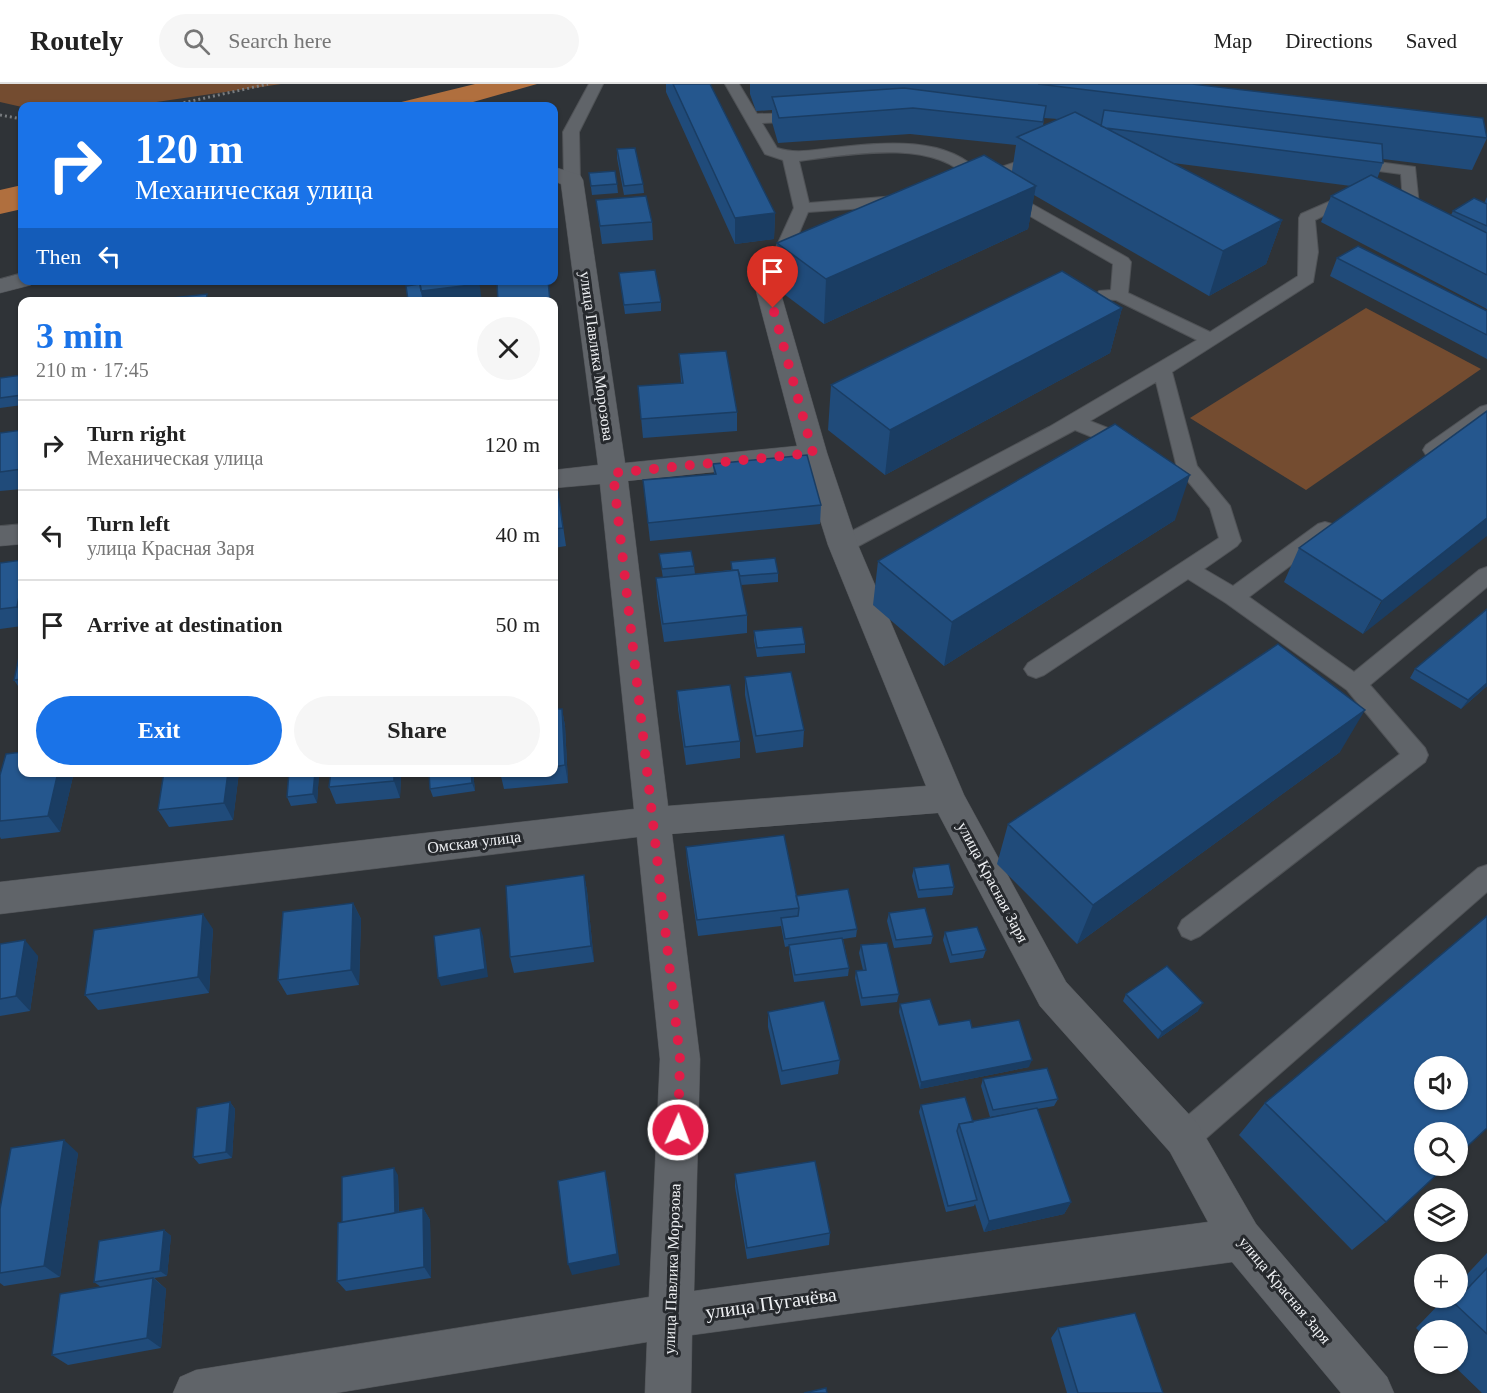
<!DOCTYPE html>
<html lang="en">
<head>
<meta charset="utf-8">
<style>
	body { margin:0; font-family:"Times New Roman",serif; background:#f6f6f6; color:#222; height:100vh; display:flex; flex-direction:column; font-size:22px; white-space:nowrap }
	* { box-sizing:border-box; margin:0 }
	p { font-size:20px; color:#767676 }
	.icon { flex:none; width:33px; height:33px; fill:none; stroke:currentColor; stroke-width:2; stroke-linecap:round; stroke-linejoin:round }
	.map { position:relative; flex:1; overflow:hidden }
	.drawer { position:absolute; left:18px; top:213px; width:540px; height:480px; display:flex; flex-direction:column; background:#fff; border-radius:12px; box-shadow:0 2px 4px #0004 }
	.drawer>* { flex:none }
	.guide { position:absolute; left:18px; top:18px; width:540px; height:183px; border-radius:12px; box-shadow:0 2px 4px #0004; background:#1a73e8; color:#fff; overflow:hidden }
	.tools { position:absolute; left:1414px; top:972px; display:grid; gap:12px }
	.tools a { display:grid; place-items:center; width:54px; height:54px; border-radius:50%; background:#fff; box-shadow:0 2px 4px #0004; font-size:30px }
	.pin { position:absolute; display:grid; place-items:center; width:51px; height:51px; color:#fff; margin:-62px -26px; border-radius:50% 50% 50% 0; rotate:-45deg; box-shadow:0 0 6px #0007 }
	.pin .icon { rotate:45deg }
	.me { position:absolute; width:66px; margin:-33px; rotate:2deg; stroke-linejoin:round; filter:drop-shadow(0 0 4px #0008) }
	.turn { display:flex; align-items:center; gap:21px; height:126px; padding:0 18px; font-size:27px }
	.turn .icon { width:78px; height:78px; stroke-width:2.5 }
	.turn b { display:block; font-size:42px; line-height:51px }
	.then { display:flex; align-items:center; height:57px; padding:0 18px; background:#0003; gap:12px; font-size:22px }
	.round { display:grid; place-items:center; flex:none; width:63px; height:63px; border-radius:32px; background:#f6f6f6 }
	.overview { display:flex; align-items:center; justify-content:space-between; height:102px; padding:0 18px }
	h1 { font-size:36px; font-weight:600; line-height:45px; color:#1a73e8 }
	.primary-button { display:flex; gap:12px; margin-top:auto; padding:12px 18px }
	.primary-button a { flex:1; height:69px; border-radius:36px; background:#1a73e8; color:#fff; font-size:24px; font-weight:600; line-height:69px; text-align:center }
	.primary-button a+a { background:#f6f6f6; color:#222 }
	ul { padding:0; list-style:none }
	li { display:flex; align-items:center; gap:18px; height:90px; padding:0 18px; border-top:2px solid #e0e0e0 }
	li div { flex:1 }
	li b { display:block; font-size:22px }
	li em { font-style:normal }
	header { display:flex; align-items:center; gap:36px; box-sizing:border-box; height:84px; padding:0 30px; background:#fff; border-bottom:2px solid #e0e0e0 }
	header strong { font-size:28px }
	nav { display:flex; gap:33px; margin-inline-start:auto; font-size:21px }
	.search { width:420px; height:54px; background:#f6f6f6; display:flex; align-items:center; gap:15px; box-sizing:border-box; padding:0 21px; border-radius:33px; color:#767676; font-size:22px }
	.map>svg:first-child { display:block }
	.green { fill:#744c30 }
	.water { fill:#b06f3e }
	.lines { fill:none; stroke-linecap:round; stroke-linejoin:round }
	.service-casing { stroke:#4f5256; stroke-width:2 }
	.minor-casing { stroke:#4f5256; stroke-width:1 }
	.path { stroke:#787c7f; stroke-width:3; stroke-dasharray:2 3; stroke-linecap:butt }
	.service { fill:#606469; fill-rule:evenodd }
	.minor { fill:#606469; fill-rule:evenodd }
	.wall { fill:#204b7a; fill-rule:evenodd }
	.shaded-wall { fill:#1a3d63 }
	.building { fill:#25578e; stroke:#1a3d63; stroke-width:1.5; fill-rule:evenodd }
	.route { stroke:#e11d48; stroke-width:10; stroke-dasharray:0 18 }
	.labels { text-anchor:middle; dominant-baseline:central; stroke-width:6; stroke-linejoin:round; paint-order:stroke }
	.street-label { font-size:16px; fill:#edeff2; stroke:#26292d }
	.near-street-label { font-size:20px; fill:#edeff2; stroke:#26292d }
</style>
</head>
<body>
<header>
<strong>Routely</strong>
<div class="search"><svg class="icon" aria-label="search" viewBox="0 0 24 24"><circle cx="10" cy="10" r="6"/><path d="M15 15l6 6"/></svg>Search here</div>
<nav><a>Map</a><a>Directions</a><a>Saved</a></nav>
</header>
<div class="map">
<svg width="1487" height="1309" viewBox="0 0 1487 1309">
	<rect width="100%" height="100%" fill="#2f3337"/>
	<path class="green" d="M0,0H281L129,22L22,23L0,18Z
		M1366,224L1481,285L1306,406L1190,334Z"/>
	<path class="water" d="M475,0H537L459,22H385Z
		M22,101V125L0,130V106Z"/>
	<g class="lines">
		<defs>
			<path id="service" d="M589,0H603L579,48L580,96L572,101L564,96L563,48Z
				M725,0H739L757,30L809,29L812,32L809,35L804,37L762,39L777,64C795,70 813,66 832,64C878,59 947,50 981,90L1036,71H1048L1050,74L1048,77L991,97L1128,174L1131,178L1128,209L1210,248L1298,192L1299,134L1301,130L1349,109L1355,107L1363,112L1315,136L1318,168L1313,198L1172,288L1197,382L1230,422L1241,457L1237,462L1204,485L1233,502L1318,440L1325,438L1332,440L1336,445L1332,450L1249,513L1354,588L1479,486L1487,483V503L1370,601L1425,664L1428,671L1425,678L1200,852L1191,856L1182,852L1178,844L1182,836L1400,670L1347,606L1226,519L1188,495L1044,591L1036,594L1028,591L1024,585L1028,579L1219,454L1210,424L1177,384L1156,298L1090,337L1138,356L1141,361L1138,366H1124L1075,346L851,466L843,468L835,466L832,461L835,456L1049,343L1197,256L1116,216L1099,215L1096,211L1099,207L1111,206L1113,180L978,102L968,106L962,104L960,101L968,95C935,54 845,71 799,77L809,119L908,111L916,116L908,121L808,128L776,203L773,207H761L758,203L794,124L783,76L765,70Z
				M1348,74L1415,83L1420,131L1429,138L1427,142H1415L1404,133L1401,90L1342,82L1340,79L1342,76Z
				M1487,321V336L1440,371H1426L1423,366L1426,361L1480,323Z
				M1487,781V808L1195,1064L1184,1068L1173,1064L1169,1054L1173,1044L1478,784Z"/>
			<path id="minor" d="M554,83L580,91L583,96L625,379L797,362L755,203L758,198L767,196L776,198L779,203L827,369L858,461L964,711L1066,898L1198,1040L1256,1140L1387,1293L1394,1309H1341L1232,1178L692,1251L691,1309H645L647,1258L336,1309H173L180,1293L196,1286L649,1213L660,975L637,753L0,830V798L634,725L600,400L554,404V386L598,381L561,100L554,97ZM802,379L828,461L926,702L668,722L628,397ZM938,729L1040,922L1170,1068L1208,1138L694,1207L700,975L672,750Z
				M22,189V196H35L31,201L0,209V195Z
				M22,440V460L0,462V442Z"/>
		</defs>
		<use href="#service" class="service-casing"/>
		<use href="#minor" class="minor-casing"/>
		<path class="path" d="M169,22L268,0
			M0,31L22,35"/>
		<use href="#service" class="service"/>
		<use href="#minor" class="minor"/>
	</g>
	<path class="wall" d="M666,0H710L775,129L774,155L735,160L666,8Z
		M750,0H1192L1487,54L1472,86L1383,75V79L1377,95L1451,131L1453,127L1484,119L1487,113V225L1321,138L1331,112L1351,102L1173,79L1282,136L1266,180L1209,212L1034,111L1028,145L824,240L776,204L777,159L1012,87L1016,61L910,50L778,59L772,38V26L756,27L750,10ZM1044,34L1058,35L1043,42Z
		M617,65L643,100L644,109L624,111L617,74Z
		M589,89L617,100L618,109L592,111Z
		M596,116L652,138L653,156L602,160Z
		M1337,174L1487,227V275L1330,192Z
		M619,189L661,218V227L625,230Z
		M1122,224L1110,269L885,391L828,346L831,301Z
		M679,270L737,328V347L643,354L638,302L681,299Z
		M22,291V321L0,324V294Z
		M1487,327L1363,550L1284,498L1299,464Z
		M22,346V405L0,407V349Z
		M713,380L821,421L820,440L650,457L643,396L714,390Z
		M554,408H558L566,462L554,464Z
		M1175,436L944,582L873,521L878,477Z
		M659,470L694,482L695,490L731,486V478L778,489V498L741,501L747,531V549L664,558L657,512L656,494H663Z
		M22,476V542L0,545V479Z
		M1487,525V602L1461,625L1410,594L1415,585Z
		M754,547L805,560V569L757,573L754,556Z
		M22,573V605H20L14,596Z
		M745,593L804,646L803,663L756,669L745,611Z
		M677,607L740,657V674L686,681L678,625Z
		M554,625H562L565,642L568,699L504,705L500,688H554Z
		M1340,668L1077,860L997,780L1008,740Z
		M22,688H74L60,748L1,755L0,753V691Z
		M239,688L233,736L169,743L158,726Z
		M289,688H319L317,719L291,722L287,713Z
		M331,688H401L400,714L336,720L329,703Z
		M429,688H473L475,707L433,713L430,705Z
		M686,763L796,812L857,845L856,853L843,855L849,884L848,892L794,898L789,869V862L785,863L781,842L698,852L687,779Z
		M914,784L954,803L952,811L918,814L912,792Z
		M584,791L587,807L594,878L514,889L510,873Z
		M353,819L361,835L359,901L287,911L278,896Z
		M889,829L933,852L931,860L894,864L887,837Z
		M213,845L209,909L98,926L85,911Z
		M945,848L986,866L983,874L950,879L943,856Z
		M0,860L38,872L30,927L0,932Z
		M861,861L899,910L897,918L861,922L855,894L856,887L863,886L859,869Z
		M1126,910L1198,927L1158,955L1123,917Z
		M900,920L939,941L972,944L1029,983L920,1005L899,928Z
		M768,928L840,976L838,990L781,1001L768,943Z
		M983,995L1058,1015L1054,1022L1037,1025L1071,1118L1064,1130L984,1148L975,1120L974,1122L946,1128L919,1028L921,1021L973,1038L1018,1028L990,1033L981,1002Z
		M230,1018L235,1025L232,1074L199,1080L193,1073Z
		M1265,1019L1386,1138L1352,1166L1239,1051Z
		M78,1069L60,1193L4,1202L0,1199V1125Z
		M735,1090L830,1149L829,1161L747,1175L735,1103Z
		M398,1091L399,1128L423,1124L430,1136L431,1194L346,1207L337,1197L342,1138Z
		M164,1146L171,1152L167,1192L154,1194L166,1205L161,1264L68,1281L52,1271L101,1203L94,1198Z
		M1487,1169V1309H1482L1452,1280H1458V1246H1425V1253L1416,1244L1445,1214H1458V1200Z
		M1058,1244L1163,1309H1067L1051,1254Z"/>
	<path class="shaded-wall" d="M1036,102L1028,145L824,240L826,195Z
		M775,129L774,155L735,160V134Z
		M1282,136L1266,180L1209,212L1223,167Z
		M479,196L482,218H409L408,216L420,200Z
		M1122,224L1110,269L885,391L890,346Z
		M1190,391L1175,436L944,582L952,538Z
		M1487,434V452L1363,550L1382,517Z
		M22,497V532L17,523Z
		M1487,599V602L1461,625L1468,616Z
		M562,625L565,642L568,699L565,681Z
		M1365,626L1340,668L1077,860L1093,821Z
		M58,688H74L60,748L48,732Z
		M228,688H239L233,736L224,719Z
		M315,688H319V690L317,719L313,710Z
		M394,688H401L400,714L394,697Z
		M471,688H473L475,707L472,699Z
		M584,791L587,807L594,878L591,862Z
		M353,819L361,835L359,901L351,886Z
		M203,830L213,845L209,909L198,893Z
		M480,844L483,852L488,893L441,902L438,894Z
		M25,856L38,872L30,927L16,912Z
		M1203,919L1198,927L1158,955L1162,948Z
		M1032,976L1029,983L920,1005L921,998Z
		M230,1018L235,1025L232,1074L226,1068Z
		M64,1056L78,1069L60,1193L44,1182Z
		M394,1084L398,1091L399,1142L395,1136Z
		M605,1087L608,1100L620,1181L572,1191L568,1180Z
		M1071,1118L1064,1130L984,1148L989,1137Z
		M423,1124L430,1136L431,1194L424,1183Z
		M164,1146L171,1152L167,1192L160,1187Z
		M153,1194L166,1205L161,1264L147,1254Z"/>
	<path class="building" d="M673,0H710L775,129L735,134Z
		M1038,0H1192L1483,34L1487,54Z
		M904,4L1046,22L1043,38L913,24L779,34L772,13Z
		M1104,26L1382,60L1383,79L1106,44L1101,42Z
		M1075,28L1282,136L1223,167L1017,53Z
		M635,64L643,100L624,102L617,65Z
		M984,71L1036,102L826,195L777,159Z
		M615,87L617,100L591,102L589,89Z
		M1371,91L1487,149V191L1331,112Z
		M646,112L652,138L600,142L596,116Z
		M1474,114L1487,120V142L1453,127Z
		M1358,162L1487,227V251L1337,174Z
		M655,186L661,218L624,221L619,189Z
		M1062,187L1122,224L890,346L831,301Z
		M419,196H479V200L421,207Z
		M531,196H548L550,218H498L497,199Z
		M420,200L423,214L408,216L406,202Z
		M207,210L206,218H145V217Z
		M726,267L737,328L641,335L638,302L683,299L679,270Z
		M22,291V311L0,314V294Z
		M1487,327V434L1382,517L1299,464Z
		M1115,340L1190,391L952,538L878,477Z
		M22,346V385L0,388V349Z
		M807,371L821,421L648,439L643,396L716,390L713,380Z
		M554,408H558L563,444L554,445Z
		M691,467L694,482L662,485L659,470Z
		M775,474L778,489L740,492L738,486H732L731,478Z
		M22,476V497L17,523L0,525V479Z
		M738,486L747,531L663,540L656,494Z
		M1487,525V599L1468,616L1415,585Z
		M802,543L805,560L757,564L754,547Z
		M1278,560L1365,626L1093,821L1008,740Z
		M19,573H22V595L14,596Z
		M791,588L804,646L756,652L745,593Z
		M730,601L740,657L685,663L677,607Z
		M554,625H562L565,681L554,683Z
		M22,668V688H58L48,732L0,737V691L6,670Z
		M164,688H228L224,719L158,726Z
		M289,688H315L313,710L287,713Z
		M331,688H394V697L329,703Z
		M429,688H471L472,699L430,705Z
		M784,751L799,824L697,836L686,763Z
		M949,780L954,803L919,806L914,784Z
		M584,791L591,862L510,873L506,802Z
		M848,805L857,845L785,855L781,834L798,832L799,824L796,812Z
		M353,819L351,886L278,896L283,828Z
		M925,824L933,852L896,856L889,829Z
		M203,830L198,893L85,911L94,846Z
		M1487,832V1044L1458,1071V1048H1425V1082H1446L1386,1138L1265,1019ZM1425,982H1458V1016H1425Z
		M977,843L986,866L952,871L945,848Z
		M480,844L485,885L438,894L434,852Z
		M842,854L849,884L795,891L789,861Z
		M25,856L16,912L0,915V860Z
		M887,859L899,910L862,914L856,887L866,886L861,861Z
		M1167,882L1203,919L1162,948L1126,910Z
		M930,915L939,941L970,936L972,944L1019,936L1032,976L921,998L900,920Z
		M824,917L840,976L782,987L768,928Z
		M1047,984L1058,1015L993,1026L983,995Z
		M965,1013L973,1038L959,1040L957,1047L977,1116L948,1122L921,1021Z
		M230,1018L226,1068L193,1073L197,1024Z
		M1037,1024L1071,1118L989,1137L959,1040Z
		M64,1056L44,1182L0,1189V1125L11,1064Z
		M815,1077L830,1149L747,1164L735,1090Z
		M394,1084L395,1129L342,1138V1093Z
		M605,1087L617,1170L568,1180L558,1097Z
		M423,1124L424,1183L337,1197L338,1139Z
		M164,1146L160,1187L94,1198L99,1157Z
		M1487,1184V1250L1454,1219Z
		M153,1194L147,1254L52,1271L60,1210Z
		M1135,1229L1163,1309H1078L1058,1244Z
		M826,1304L827,1309H804Z"/>
	<g class="lines">
		<path class="route" d="M678,1046L680,975L613,389L813,369L773,224"/>
	</g>
	<g class="labels">
		<g class="street-label">
			<text transform="translate(597 272) rotate(82)">улица Павлика Морозова</text>
			<text transform="translate(474 758) rotate(-7)">Омская улица</text>
			<text transform="translate(993 798) rotate(62)">улица Красная Заря</text>
			<text transform="translate(672 1185) rotate(-88)">улица Павлика Морозова</text>
			<text transform="translate(1285 1206) rotate(50)">улица Красная Заря</text>
		</g>
		<g class="near-street-label">
			<text transform="translate(771 1219) rotate(-8)">улица Пугачёва</text>
		</g>
	</g>
</svg>
<div class="tools">
<a><svg class="icon" aria-label="sound" viewBox="0 0 24 24"><path d="M4 9h4l5-4v14l-5-4H4zM17 9q2 3 0 6"/></svg></a>
<a><svg class="icon" aria-label="search" viewBox="0 0 24 24"><circle cx="10" cy="10" r="6"/><path d="M15 15l6 6"/></svg></a>
<a><svg class="icon" aria-label="layers" viewBox="0 0 24 24"><path d="M12 4l9 5-9 5-9-5zM3 14l9 5 9-5"/></svg></a>
<a>+</a>
<a>−</a>
</div>
<div class="pin" style="left:773px;top:224px;background:#d93025"><svg class="icon" aria-label="arrive" viewBox="0 0 24 24"><path d="M6 21V4h12l-3 4 3 4H6"/></svg></div>
<svg class="me" style="left:678px;top:1046px" viewBox="-20 -20 40 40"><circle r="17" fill="#e11d48" stroke="#fff" stroke-width="3"/><path d="M0-11L8 9 0 5-8 9z" fill="#fff"/></svg>
<div class="guide">
<div class="turn"><svg class="icon" aria-label="right" viewBox="0 0 24 24"><path d="M7 20v-9h11M14 6l5 5-5 5"/></svg><div><b>120 m</b>Механическая улица</div></div>
<div class="then">Then<svg class="icon" aria-label="left" viewBox="0 0 24 24"><path d="M17 20v-9H6M10 6l-5 5 5 5"/></svg></div>
</div>
<section class="drawer">
<div class="overview"><div><h1>3 min</h1><p>210 m · 17:45</p></div><a class="round"><svg class="icon" aria-label="close" viewBox="0 0 24 24"><path d="M6 6l12 12M18 6L6 18"/></svg></a></div>
<ul>
<li><svg class="icon" aria-label="right" viewBox="0 0 24 24"><path d="M7 20v-9h11M14 6l5 5-5 5"/></svg><div><b>Turn right</b><p>Механическая улица</p></div><em>120 m</em></li>
<li><svg class="icon" aria-label="left" viewBox="0 0 24 24"><path d="M17 20v-9H6M10 6l-5 5 5 5"/></svg><div><b>Turn left</b><p>улица Красная Заря</p></div><em>40 m</em></li>
<li><svg class="icon" aria-label="arrive" viewBox="0 0 24 24"><path d="M6 21V4h12l-3 4 3 4H6"/></svg><div><b>Arrive at destination</b></div><em>50 m</em></li>
</ul>
<div class="primary-button"><a>Exit</a><a>Share</a></div>
</section>
</div>
</body>
</html>
